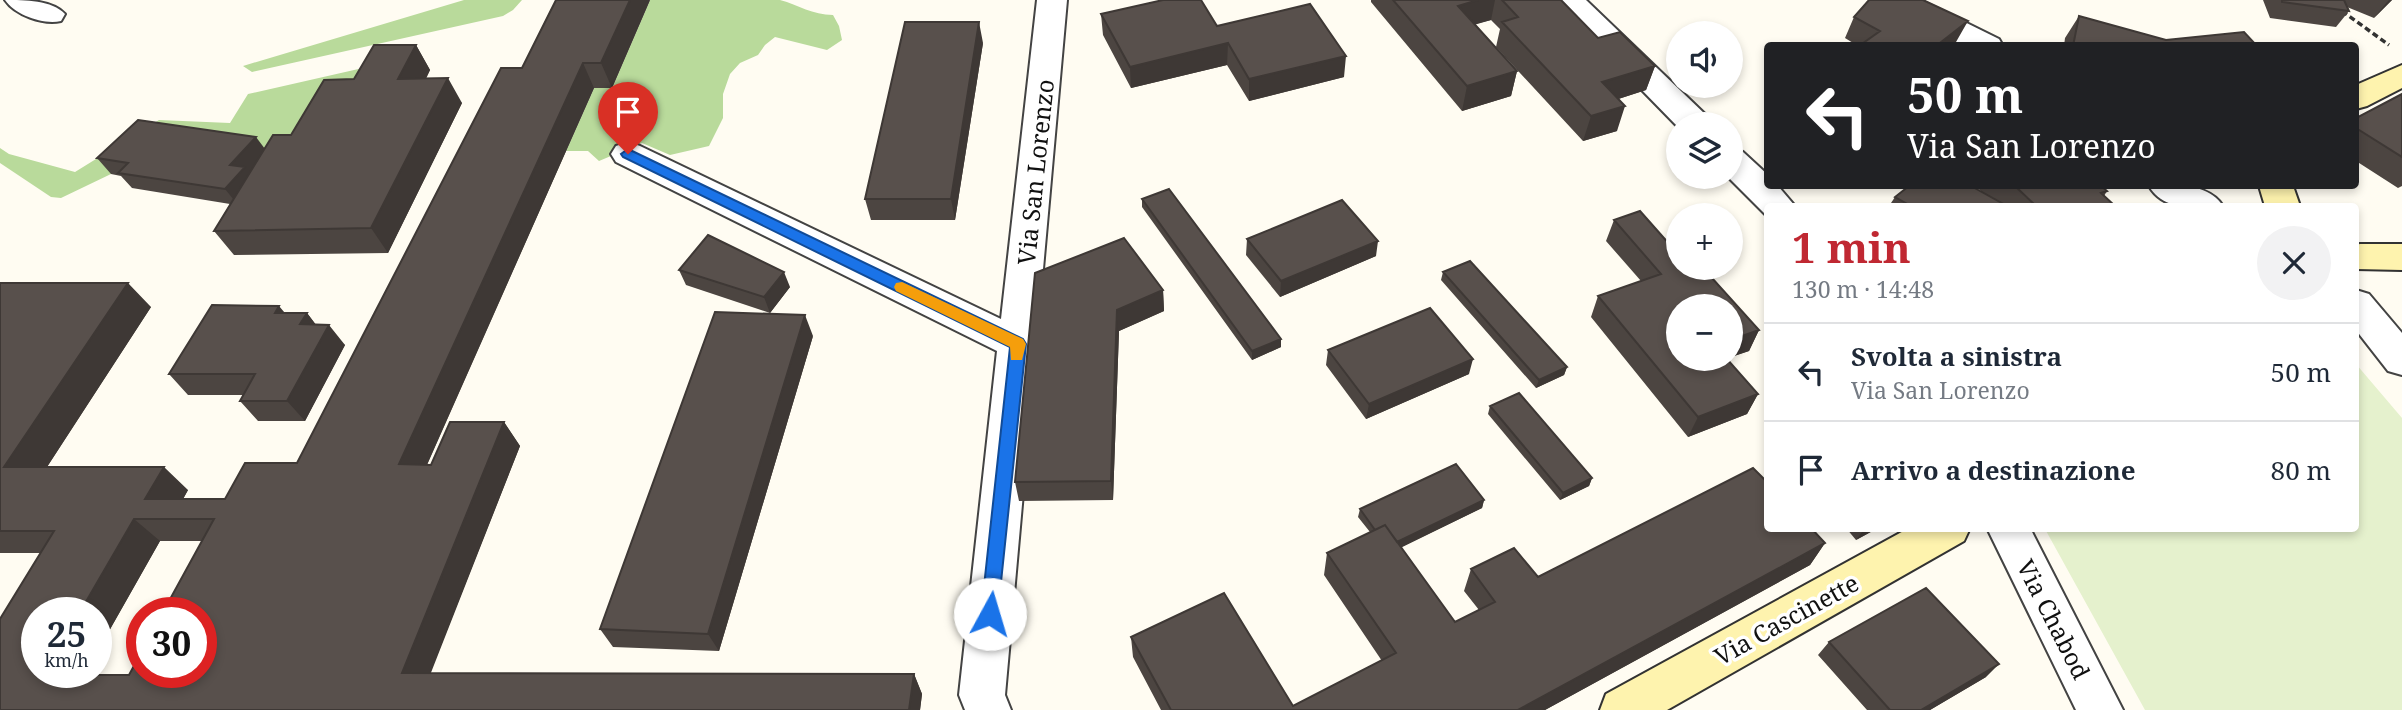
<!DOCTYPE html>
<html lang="it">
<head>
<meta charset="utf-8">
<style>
	body { margin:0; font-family:"Noto Serif",serif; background:#f2f2f3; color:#1f2937; height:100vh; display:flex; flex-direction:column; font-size:26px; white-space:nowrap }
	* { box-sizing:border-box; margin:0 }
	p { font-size:23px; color:#747a83 }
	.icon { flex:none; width:38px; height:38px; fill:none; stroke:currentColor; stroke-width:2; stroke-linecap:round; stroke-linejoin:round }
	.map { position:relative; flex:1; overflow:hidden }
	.side { position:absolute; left:1764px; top:203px; width:595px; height:329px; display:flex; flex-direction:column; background:#fff; border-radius:7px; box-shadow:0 4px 10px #0003 }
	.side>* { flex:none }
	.banner { position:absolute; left:1764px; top:42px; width:595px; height:147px; border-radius:7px; box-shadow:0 4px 10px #0003; background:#202124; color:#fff; overflow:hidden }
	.buttons { position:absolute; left:1666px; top:21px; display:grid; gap:14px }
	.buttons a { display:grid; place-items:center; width:77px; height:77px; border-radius:50%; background:#fff; box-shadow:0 4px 10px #0003; font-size:35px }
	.speed { position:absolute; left:21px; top:597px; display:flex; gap:14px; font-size:35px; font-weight:700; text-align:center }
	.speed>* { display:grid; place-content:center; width:91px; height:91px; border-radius:50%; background:#fff; box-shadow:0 4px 10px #0003; line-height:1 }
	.speed small { font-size:18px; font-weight:400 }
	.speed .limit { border:10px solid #d22; background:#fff; color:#111 }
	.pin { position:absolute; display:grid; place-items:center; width:60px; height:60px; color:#fff; margin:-72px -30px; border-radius:50% 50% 50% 0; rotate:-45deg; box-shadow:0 0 7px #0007 }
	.pin .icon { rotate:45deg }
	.me { position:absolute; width:77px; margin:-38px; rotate:6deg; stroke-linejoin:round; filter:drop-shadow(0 0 5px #0008) }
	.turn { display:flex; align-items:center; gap:24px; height:147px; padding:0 28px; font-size:32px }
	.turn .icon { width:91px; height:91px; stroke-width:2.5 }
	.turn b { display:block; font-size:49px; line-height:60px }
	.round { display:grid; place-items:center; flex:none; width:74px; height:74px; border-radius:37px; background:#f2f2f3 }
	.headline { display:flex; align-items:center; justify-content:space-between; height:119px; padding:0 28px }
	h1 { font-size:42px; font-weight:700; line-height:52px; color:#c02832 }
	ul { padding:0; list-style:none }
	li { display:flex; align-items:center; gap:21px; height:98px; padding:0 28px; border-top:2px solid #e0e1e3 }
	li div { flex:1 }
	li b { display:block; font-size:26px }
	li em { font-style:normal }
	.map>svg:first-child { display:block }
	.forest { fill:#b9da9b }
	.pitch { fill:#e5f1cd }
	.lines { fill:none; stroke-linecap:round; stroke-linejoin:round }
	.minor-casing { stroke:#434343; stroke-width:4 }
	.secondary-casing { stroke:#323232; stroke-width:4 }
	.path { stroke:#323232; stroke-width:3.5; stroke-dasharray:6 3.5; stroke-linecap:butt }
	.minor { fill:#fff; fill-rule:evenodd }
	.secondary { fill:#fef3ae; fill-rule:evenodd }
	.wall { fill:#4c4541; fill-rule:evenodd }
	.shaded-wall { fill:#3e3835 }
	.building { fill:#58504c; stroke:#3e3835; stroke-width:2; fill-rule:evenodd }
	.route { fill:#1a73e8; stroke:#114b97; stroke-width:2 }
	.slow { fill:#f59e0b }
	.labels { text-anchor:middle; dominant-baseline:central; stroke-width:7; stroke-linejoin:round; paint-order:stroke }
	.street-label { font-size:24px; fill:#101010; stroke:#fff }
</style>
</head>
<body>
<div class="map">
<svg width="2402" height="710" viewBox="0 0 2402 710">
	<rect width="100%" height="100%" fill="#fffcf2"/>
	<path class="forest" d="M464,0H522L513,10L503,16L252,72L243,66Z
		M650,0H780C799,5 812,15 833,15L839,26L842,40L827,50L775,37L765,45L758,55L740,63L730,74L723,94V118L709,146L670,155L642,143L599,161L588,151H566L594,88H612Z
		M420,55L309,160L111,174L61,198L51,197L0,163V148L9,154L75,172L159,120L230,123L248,94Z"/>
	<path class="pitch" d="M2356,364L2402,418V710H2145L2045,529L2356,528Z"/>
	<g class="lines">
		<defs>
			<path id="minor" d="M5,0C25,0 52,0 65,14L61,21C43,25 15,15 5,0Z
				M1037,0H1067L1005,695L1011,710H965L959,695L997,351L616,162L611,154L616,146L628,142L640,146L1001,319Z
				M1554,0H1586L1707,116L1711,124H1678V127Z
				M1881,0H1920L1999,39L2003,46H1962L1885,7Z
				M1731,148L1743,152L1768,175V186H1778L1795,206H1768L1766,215L1728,177H1731Z
				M2149,186C2172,184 2209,183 2223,206C2196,208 2164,212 2149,186Z
				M2356,290L2369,294L2402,333V375L2388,371L2356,330Z
				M1987,528H2030L2123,710H2076Z"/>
			<path id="secondary" d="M2402,65V88L2367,106L2356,109V85Z
				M2259,186H2293L2300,206H2265Z
				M2360,244H2402V270L2356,269V245Z
				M1909,528H1970L1964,541L1667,710H1600L1606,694Z"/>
		</defs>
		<use href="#minor" class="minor-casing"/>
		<use href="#secondary" class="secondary-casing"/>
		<path class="path" d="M2342,11L2389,45"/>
		<use href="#minor" class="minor"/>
		<use href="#secondary" class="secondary"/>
	</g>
	<path class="wall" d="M650,0L612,88H594L427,465H431L504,422L520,446L430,673L914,674L922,694L920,710H0L41,553H0V283L151,307L47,467L188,490L183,499H225L297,463L522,68ZM160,541H202L129,675H85L86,672H37L96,612V654Z
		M1371,0H1561L1598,38L1655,66L1646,90L1618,99L1617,131L1583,141L1496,47L1500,29L1491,20L1475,24L1517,71L1511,96L1462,111L1371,2Z
		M2263,0H2392L2374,18L2347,7L2349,11L2336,27L2270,18Z
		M1101,14L1217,26L1344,77L1249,101L1227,65L1131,88L1103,35Z
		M2079,16L2166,40L2257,46H2064L2065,38Z
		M1854,17L1956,42L1952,46H1858L1845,38Z
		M983,43L955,220H871L865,199Z
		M416,45L430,70L426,79L462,103L388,253L234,255L214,231L230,204L132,188L121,176L111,174L97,158L264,148L291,135L354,79Z
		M2402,94V186L2398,188L2356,161V118Z
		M1975,186H2101L2107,191L2104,196L2115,206H1889L1895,197L1981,191Z
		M1142,199L1281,347L1252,360L1142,207Z
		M1640,211L1678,254V268H1703L1759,330L1749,351L1731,357V306H1678V359H1727L1758,394L1747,414L1688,437L1591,317L1598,296L1641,281L1606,241L1614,220Z
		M1247,239L1376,256L1280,297L1246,255Z
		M679,270L790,287L770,313L686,285Z
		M1443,272L1567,367L1564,375L1536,388L1441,280Z
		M1035,273L1163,290L1164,311L1119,331L1113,500L1019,501L1015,482Z
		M285,313H307L316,325L345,345L305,421H258L240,401L243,395H188L169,374Z
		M813,336L719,651L613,647L600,629Z
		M1328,350L1469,374L1366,419L1326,365Z
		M1490,406L1592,478L1589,486L1560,500L1488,414Z
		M1484,500L1482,508L1401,547L1455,622L1479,610L1464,591L1471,569L1538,577L1825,543L1810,565L1545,710H1161L1133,657L1131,637L1293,706L1382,661L1324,575L1327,553L1370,532L1358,517L1360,509Z
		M1846,528H1878L1856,540Z
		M1829,642L1986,677L1930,710H1867L1818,655Z"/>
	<path class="shaded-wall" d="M630,0H650L612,88L601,63Z
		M1478,0H1495L1491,20L1453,31L1458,6Z
		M2389,0H2392L2374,18L2387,2Z
		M1968,21L1956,42L1952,46H1936Z
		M979,22L983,43L955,220L951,199Z
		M1228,43L1227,65L1131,88L1130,67Z
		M416,45L430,70L412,104L398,79Z
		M1346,56L1344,77L1249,101V79Z
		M583,63L594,88L417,487L399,464Z
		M1655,66L1646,90L1594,107L1602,82Z
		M1517,71L1511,96L1462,111L1467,86Z
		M448,78L462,103L388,253L371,228Z
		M1625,106L1617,131L1583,141L1591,116Z
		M256,137L268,153L238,205L225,189L230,165Z
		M1378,241L1376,256L1280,297L1281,281Z
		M784,272L790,287L770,313L764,297Z
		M128,283L151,307L32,490L4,467Z
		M1163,290L1164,311L1119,331L1113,500L1111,481L1117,310Z
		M279,306L296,326L275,313Z
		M307,313L323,334L300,324Z
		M805,315L813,336L719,651L708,634Z
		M329,325L345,345L305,421L287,401Z
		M1759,330L1749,351L1731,357V340Z
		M1281,339V347L1252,360V351Z
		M1473,359L1469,374L1366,419L1369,404Z
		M1567,367L1564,375L1536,388L1539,380Z
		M1758,394L1747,414L1688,437L1698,417Z
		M504,422L520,446L423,693L402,673Z
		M164,467L188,490L172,519L145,499Z
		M1592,478L1589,486L1560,500L1563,493Z
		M1484,500L1482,508L1386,555L1387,547Z
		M134,519L160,541L96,654V612H80Z
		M1865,528H1878L1856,540Z
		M1825,543L1810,565L1545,710H1518Z
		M1999,664L1986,677L1930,710H1921Z
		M45,672H86L74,695L43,675Z
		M914,674L922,694L920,710H909Z"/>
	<path class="building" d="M556,0H630L601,63H583L399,464L431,465L450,422H504L402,673L914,674L909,710H0V619L54,531H0V283H128L4,467H164L145,499H225L245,463H297L501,68H522ZM134,519H214L163,612H201V672H142V651L129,675H43L45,672H37V612H80Z
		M1163,0H1201L1217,26L1310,4L1346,56L1249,79L1228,43L1130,67L1101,14Z
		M1393,0H1478L1458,6L1517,71L1467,86Z
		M1502,0H1561L1598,38L1620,32L1655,66L1602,82L1625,106L1591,116L1502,22L1518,17Z
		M1869,0H1923L1968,21L1936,46H1859L1880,31L1854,17Z
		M2282,0H2344L2349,11L2282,2Z
		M2079,16L2166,40L2244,32L2257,46H2073Z
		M905,22H979L951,199H865Z
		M374,45H416L398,79L448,78L371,228L214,231L273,135H291L324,80L354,79Z
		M2402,94V157L2356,128V118Z
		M138,120L256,137L230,165L245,167L225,189L118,173L128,163L97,158Z
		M1909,186H1971L2007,206H1911L1895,197Z
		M2015,186H2101L2107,191L2101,193L2115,206H2036Z
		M1169,189L1281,339L1252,351L1142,199Z
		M1342,200L1378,241L1281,281L1247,239Z
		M1640,211L1678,254V268H1703L1759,330L1731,340V306H1678V359H1727L1758,394L1698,417L1598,296L1661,274L1614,220Z
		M708,235L784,272L764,297L679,270Z
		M1124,238L1163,290L1117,310L1111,481L1015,482L1035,273Z
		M1470,261L1567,367L1539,380L1443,272Z
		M212,305L279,306L275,313H307L300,324L329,325L287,401H240L255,374H169Z
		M1430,308L1473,359L1369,404L1328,350Z
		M715,312L805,315L708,634L600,629Z
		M1519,393L1592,478L1563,493L1490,406Z
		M1456,464L1484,500L1397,542L1385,525L1375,530L1360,509Z
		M1753,468L1768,483V528H1811L1825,543L1518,710H1171L1131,637L1224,593L1293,706L1396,653L1327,553L1385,525L1455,622L1495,602L1471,569L1514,548L1538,577Z
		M1926,588L1999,664L1921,710H1890L1829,642Z"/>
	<path class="route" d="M628,149L1023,339L1026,344L997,620L990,622L984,620L981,614L1010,347L623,157L621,154Z"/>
	<path class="slow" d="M902,282L1023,339L1026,344L1022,360H1011L1010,347L896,291L894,287L896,283Z"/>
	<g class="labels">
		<g class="street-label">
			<text transform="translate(1035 172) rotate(-84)">Via San Lorenzo</text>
			<text transform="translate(1786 619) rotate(-29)">Via Cascinette</text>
			<text transform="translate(2054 619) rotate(63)">Via Chabod</text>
		</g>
	</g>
</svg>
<div class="buttons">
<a><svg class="icon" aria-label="sound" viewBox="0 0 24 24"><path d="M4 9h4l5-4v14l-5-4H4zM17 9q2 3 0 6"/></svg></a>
<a><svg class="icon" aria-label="layers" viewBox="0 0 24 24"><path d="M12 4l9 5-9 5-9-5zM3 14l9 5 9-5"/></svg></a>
<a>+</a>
<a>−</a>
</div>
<div class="speed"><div>25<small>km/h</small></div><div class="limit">30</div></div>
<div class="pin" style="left:628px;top:154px;background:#d93025"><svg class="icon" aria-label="arrive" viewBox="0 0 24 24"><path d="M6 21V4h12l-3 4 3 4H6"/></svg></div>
<svg class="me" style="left:990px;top:614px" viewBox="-20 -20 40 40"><circle r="19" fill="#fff"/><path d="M0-13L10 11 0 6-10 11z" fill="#1a73e8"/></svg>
<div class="banner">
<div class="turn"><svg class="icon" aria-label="left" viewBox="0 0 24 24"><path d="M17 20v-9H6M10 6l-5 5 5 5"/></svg><div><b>50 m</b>Via San Lorenzo</div></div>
</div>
<section class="side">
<div class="headline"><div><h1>1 min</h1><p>130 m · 14:48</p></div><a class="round"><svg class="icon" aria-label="close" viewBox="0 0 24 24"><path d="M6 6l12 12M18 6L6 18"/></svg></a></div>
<ul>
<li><svg class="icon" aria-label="left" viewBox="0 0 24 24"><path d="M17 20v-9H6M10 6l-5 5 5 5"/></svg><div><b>Svolta a sinistra</b><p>Via San Lorenzo</p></div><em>50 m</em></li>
<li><svg class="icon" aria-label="arrive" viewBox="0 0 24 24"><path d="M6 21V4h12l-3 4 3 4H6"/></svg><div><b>Arrivo a destinazione</b></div><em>80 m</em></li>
</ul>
</section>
</div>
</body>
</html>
